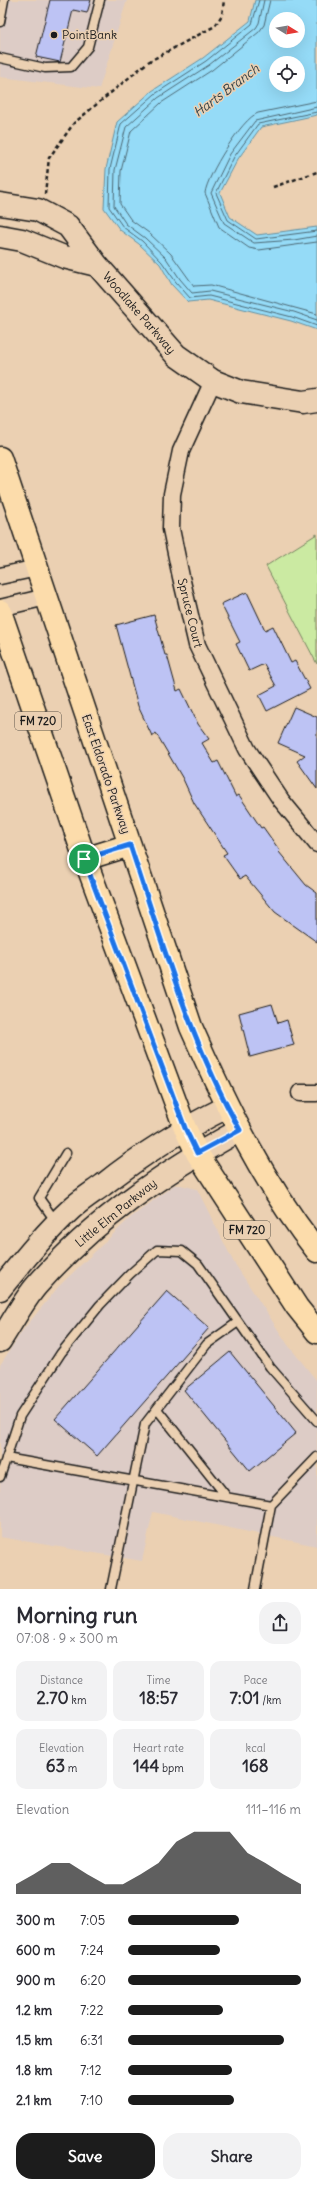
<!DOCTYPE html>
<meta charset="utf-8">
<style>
:root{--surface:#fff;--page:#f2f2f3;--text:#2b2b33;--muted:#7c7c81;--accent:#1c1c1c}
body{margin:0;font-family:Delius,sans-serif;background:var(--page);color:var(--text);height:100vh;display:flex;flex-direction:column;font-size:15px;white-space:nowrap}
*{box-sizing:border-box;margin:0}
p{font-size:13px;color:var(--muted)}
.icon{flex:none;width:22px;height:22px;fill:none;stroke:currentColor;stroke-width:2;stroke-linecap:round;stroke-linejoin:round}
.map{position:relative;height:1589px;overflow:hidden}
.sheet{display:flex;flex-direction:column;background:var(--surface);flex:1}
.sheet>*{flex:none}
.needle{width:26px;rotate:101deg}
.buttons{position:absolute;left:269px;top:12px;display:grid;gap:8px}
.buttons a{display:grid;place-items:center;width:36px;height:36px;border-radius:50%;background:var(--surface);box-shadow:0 4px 16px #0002;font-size:20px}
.pin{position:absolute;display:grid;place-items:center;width:34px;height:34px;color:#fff;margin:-17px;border:2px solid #fff;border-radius:50%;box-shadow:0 1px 4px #0007}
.round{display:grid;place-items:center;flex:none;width:42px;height:42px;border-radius:16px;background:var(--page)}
.overview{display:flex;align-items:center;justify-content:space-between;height:68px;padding:0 16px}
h1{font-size:22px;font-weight:700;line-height:30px}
.stats{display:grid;grid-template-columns:repeat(3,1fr);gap:6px;height:68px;padding:4px 16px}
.stats div{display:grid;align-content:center;border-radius:10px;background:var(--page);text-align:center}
.stats b{font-size:17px;font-weight:700}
.stats small{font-size:11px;font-weight:400}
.stats p{font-size:11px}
.chart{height:112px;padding:8px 16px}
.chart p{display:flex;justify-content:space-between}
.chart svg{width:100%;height:72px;margin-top:4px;fill:var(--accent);opacity:.7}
.cta{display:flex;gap:8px;margin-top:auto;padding:8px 16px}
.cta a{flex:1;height:46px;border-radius:16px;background:var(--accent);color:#fff;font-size:16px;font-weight:700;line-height:46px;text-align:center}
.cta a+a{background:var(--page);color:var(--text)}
ul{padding:0 16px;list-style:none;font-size:13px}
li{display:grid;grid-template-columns:64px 48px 1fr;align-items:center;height:30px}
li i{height:10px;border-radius:5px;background:var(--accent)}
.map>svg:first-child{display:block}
.built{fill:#ddccc6}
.green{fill:#cbeaa2;stroke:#74835f}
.water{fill:#95dbf7;stroke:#658f9f;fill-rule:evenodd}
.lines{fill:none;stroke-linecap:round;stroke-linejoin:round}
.shore{stroke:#4c6874;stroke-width:1}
.building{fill:#bdc3f4;stroke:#1c1c1c}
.lane-casing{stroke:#1c1c1c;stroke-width:11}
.street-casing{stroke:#1c1c1c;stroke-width:19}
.secondary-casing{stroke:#1c1c1c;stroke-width:25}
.primary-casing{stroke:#1c1c1c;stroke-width:25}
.path{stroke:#1c1c1c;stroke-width:2.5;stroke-dasharray:4 3;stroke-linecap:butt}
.lane{stroke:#ebd0b2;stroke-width:8}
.street{stroke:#ebd0b2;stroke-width:16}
.secondary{stroke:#ebd0b2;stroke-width:22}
.primary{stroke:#fcdcab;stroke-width:22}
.route-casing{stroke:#fff;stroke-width:8}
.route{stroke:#1a73e8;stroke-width:5}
.poi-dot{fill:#1c1c1c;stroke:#ebd0b2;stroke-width:1.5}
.labels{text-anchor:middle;stroke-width:3;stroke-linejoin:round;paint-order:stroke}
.shield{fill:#ebd0b2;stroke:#5a5249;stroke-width:1}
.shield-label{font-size:11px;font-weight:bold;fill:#1c1c1c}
.poi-label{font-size:12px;fill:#1c1c1c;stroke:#ebd0b2;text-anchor:start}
.street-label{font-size:12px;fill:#1c1c1c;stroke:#ebd0b2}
.water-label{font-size:13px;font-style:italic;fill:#344248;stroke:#ebd0b2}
</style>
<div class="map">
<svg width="317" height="1589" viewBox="0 0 317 1589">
<rect width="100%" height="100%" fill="#ebd0b2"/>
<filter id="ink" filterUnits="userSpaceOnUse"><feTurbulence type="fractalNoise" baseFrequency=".025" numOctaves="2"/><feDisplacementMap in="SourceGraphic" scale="8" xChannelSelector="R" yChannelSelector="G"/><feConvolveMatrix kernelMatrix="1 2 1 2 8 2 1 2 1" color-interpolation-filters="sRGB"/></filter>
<g filter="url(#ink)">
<!-- built -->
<path class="built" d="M0 0H127L99 89 0 77Z
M174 1185H181L197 1189 233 1261 288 1345 317 1381V1546L153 1512 142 1561 0 1537V1365L23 1330 59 1286 130 1218Z"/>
<!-- green -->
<path class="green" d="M317 534V664L266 566Z"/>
<!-- water -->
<path class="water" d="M255 0H317V115L261 127 238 159 220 193 230 217 257 235 317 227V330L291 321 208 300 188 302 172 285 160 264 139 244 120 230 104 208 106 169 117 122 152 91 203 58 250 21ZM276 19H298V41H276ZM276 63H298V85H276Z"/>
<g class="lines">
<!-- shore -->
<path class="shore" d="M259 0 252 24 206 61 155 94 121 124 110 169 109 207 123 227 142 241 162 262 176 282 190 298 209 296 292 317 317 326
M264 0 259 23 256 28 209 65 158 98 126 127 115 170 114 206 126 224 145 238 166 258 180 279 192 293 210 291 294 312 317 320
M270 0 264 25 259 32 212 70 161 103 131 131 121 171 120 204 131 220 149 233 171 254 194 286 211 285 317 314
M317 101 258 113C242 118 207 176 205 193L219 227 249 248 259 250 317 242
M317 107 255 121 230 154 211 193 224 223 254 243 294 240 317 236
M317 112 258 124 234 157 216 193 228 220 256 239 317 231"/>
</g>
<!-- building -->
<path class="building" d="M50 0H91L87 13 73 10 60 62 36 57Z
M247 592 265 630 273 626 291 663 295 661 310 689 267 711 259 695 276 686 264 664 249 671 236 644 240 642 221 604Z
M154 615 165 655H167L177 691 181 689 198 724 209 739 202 743 214 763 218 761 236 797 239 795 261 828 263 827 280 851 279 852 306 885 317 893V942L275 912 245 876 240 879 223 855 227 853 194 803 183 779 156 733 152 736 138 706 116 625Z
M294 707 317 717V789L297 761 305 755 278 743Z
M272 1004 278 1023 287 1020 294 1045 250 1057 239 1013Z
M167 1291 209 1328 97 1456 55 1419Z
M230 1352 296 1433 250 1471 184 1390Z"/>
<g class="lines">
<defs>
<path id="lane" d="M0 22 4 0
M0 58 45 68 71 67 88 47 100 0
M56 1222 39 1198 66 1153
M157 1409 227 1497
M6 1458 271 1505 317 1457
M0 1477 20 1416 61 1353 100 1305 130 1274 157 1250 182 1251 198 1264 270 1367 317 1421
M111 1589 145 1424 207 1344 238 1322
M255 1589 271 1505"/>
<path id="street" d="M213 381 181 451 172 494 171 529 181 577 197 645 247 749 281 800 317 844
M0 576 37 568
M0 608 46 597
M300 1093H317"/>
<path id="secondary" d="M0 204 38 210 68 226 97 265 176 355 213 381 241 392 303 402 317 400
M0 236 22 240 64 257 97 265
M0 1289C22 1262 45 1233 71 1209 81 1200 92 1193 103 1185 142 1154 182 1129 227 1107
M0 1341C12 1323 23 1301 37 1285 95 1219 164 1172 240 1130"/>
<path id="primary" d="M0 458 191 1027C226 1106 264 1184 317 1251
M0 611 85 859 185 1128 197 1153 297 1307 317 1332
M85 859 130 845"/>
</defs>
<!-- lane casing -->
<use href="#lane" class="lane-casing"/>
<!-- street casing -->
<use href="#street" class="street-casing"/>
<!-- secondary casing -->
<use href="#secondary" class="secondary-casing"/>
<!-- primary casing -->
<use href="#primary" class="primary-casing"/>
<!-- path -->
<path class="path" d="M273 187 317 172
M45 194 49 158 74 123 148 62 215 26 222 15 224 0"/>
<!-- lane -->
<use href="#lane" class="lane"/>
<!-- street -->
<use href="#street" class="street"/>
<!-- secondary -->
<use href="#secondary" class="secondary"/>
<!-- primary -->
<use href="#primary" class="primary"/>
</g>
</g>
<g class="lines" filter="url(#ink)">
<defs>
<path id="route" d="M130 845C162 941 190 1041 240 1130L197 1153 185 1128 84 859Z"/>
</defs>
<!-- route casing -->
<use href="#route" class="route-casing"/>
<!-- route -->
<use href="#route" class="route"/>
</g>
<!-- markers -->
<circle class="poi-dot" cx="54" cy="35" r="4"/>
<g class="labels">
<!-- shield labels -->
<g class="shield">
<rect x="15" y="712" width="46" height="18" rx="3"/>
<rect x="224" y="1221" width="46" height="18" rx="3"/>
</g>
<g class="shield-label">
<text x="38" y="725">FM 720</text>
<text x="247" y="1234">FM 720</text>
</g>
<!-- poi labels -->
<g class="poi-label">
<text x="62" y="39">PointBank</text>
</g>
<!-- street labels -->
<g class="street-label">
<text transform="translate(139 313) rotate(49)" y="4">Woodlake Parkway</text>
<text transform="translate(190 613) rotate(76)" y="4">Spruce Court</text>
<text transform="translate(106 774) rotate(71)" y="4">East Eldorado Parkway</text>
<text transform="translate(116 1213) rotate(-39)" y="4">Little Elm Parkway</text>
</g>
<!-- water labels -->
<g class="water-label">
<text transform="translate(226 90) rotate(-37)" y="5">Harts Branch</text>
</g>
</g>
</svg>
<div class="buttons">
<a><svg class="needle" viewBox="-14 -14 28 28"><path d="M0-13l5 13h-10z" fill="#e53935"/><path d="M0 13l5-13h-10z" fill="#7c7c81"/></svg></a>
<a><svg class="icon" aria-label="locate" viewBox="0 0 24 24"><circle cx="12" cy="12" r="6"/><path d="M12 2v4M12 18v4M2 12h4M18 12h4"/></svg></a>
</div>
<div class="pin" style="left:84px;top:859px;background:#1e9e55"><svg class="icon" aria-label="arrive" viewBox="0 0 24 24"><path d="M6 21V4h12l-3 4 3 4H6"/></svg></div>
</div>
<section class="sheet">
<div class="overview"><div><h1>Morning run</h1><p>07:08 · 9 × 300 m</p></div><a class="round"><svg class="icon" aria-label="share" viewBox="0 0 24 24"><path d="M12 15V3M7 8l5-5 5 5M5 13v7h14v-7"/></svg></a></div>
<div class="stats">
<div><p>Distance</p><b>2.70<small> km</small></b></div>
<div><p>Time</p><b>18:57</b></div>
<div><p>Pace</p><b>7:01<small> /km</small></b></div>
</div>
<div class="stats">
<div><p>Elevation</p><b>63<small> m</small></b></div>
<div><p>Heart rate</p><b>144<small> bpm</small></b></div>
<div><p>kcal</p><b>168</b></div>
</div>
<div class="chart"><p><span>Elevation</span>111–116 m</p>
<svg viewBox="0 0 160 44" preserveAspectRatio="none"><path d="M0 44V38L10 32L20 25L30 25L40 32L50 38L60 38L70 32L80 25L90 12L100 6L110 6L120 6L130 19L140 25L150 32L160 38V44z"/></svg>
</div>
<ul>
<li><b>300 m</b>7:05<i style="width:64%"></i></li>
<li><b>600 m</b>7:24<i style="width:53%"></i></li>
<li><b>900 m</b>6:20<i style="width:100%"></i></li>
<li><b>1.2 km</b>7:22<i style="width:55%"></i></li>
<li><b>1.5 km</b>6:31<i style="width:90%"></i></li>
<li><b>1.8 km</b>7:12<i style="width:60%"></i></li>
<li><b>2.1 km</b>7:10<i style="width:61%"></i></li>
</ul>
<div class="cta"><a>Save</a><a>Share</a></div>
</section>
